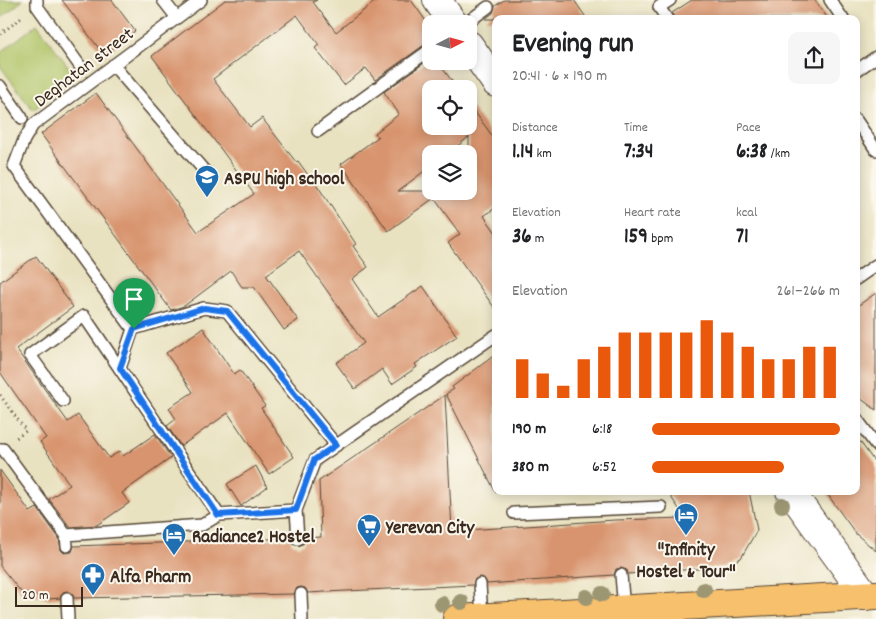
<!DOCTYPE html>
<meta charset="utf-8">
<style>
:root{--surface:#fff;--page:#f6f6f6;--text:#202124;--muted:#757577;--accent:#ea580c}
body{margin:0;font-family:Dekko,sans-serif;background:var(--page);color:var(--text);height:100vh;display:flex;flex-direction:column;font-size:19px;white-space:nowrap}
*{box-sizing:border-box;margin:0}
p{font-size:16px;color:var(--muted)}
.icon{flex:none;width:28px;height:28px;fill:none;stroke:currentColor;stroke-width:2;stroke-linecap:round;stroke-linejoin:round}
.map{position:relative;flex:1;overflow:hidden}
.side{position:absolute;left:492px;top:15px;width:368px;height:480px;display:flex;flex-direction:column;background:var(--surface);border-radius:10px;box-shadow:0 2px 12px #0003}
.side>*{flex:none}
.needle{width:32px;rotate:84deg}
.fabs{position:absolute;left:422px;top:15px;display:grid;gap:10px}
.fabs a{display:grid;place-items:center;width:55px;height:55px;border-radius:10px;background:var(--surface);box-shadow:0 2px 12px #0003;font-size:25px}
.scale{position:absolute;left:15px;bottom:12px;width:68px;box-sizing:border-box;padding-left:5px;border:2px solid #3b2a1e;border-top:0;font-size:14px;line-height:18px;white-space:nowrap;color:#3b2a1e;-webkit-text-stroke:4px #fbf7ec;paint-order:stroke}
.pin{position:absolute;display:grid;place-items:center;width:42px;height:42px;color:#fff;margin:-51px -21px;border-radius:50% 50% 50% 0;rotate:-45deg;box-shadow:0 0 5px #0007}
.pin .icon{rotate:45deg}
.round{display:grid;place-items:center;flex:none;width:52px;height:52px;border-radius:10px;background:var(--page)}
.head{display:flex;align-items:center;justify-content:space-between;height:85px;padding:0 20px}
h1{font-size:28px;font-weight:700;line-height:38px}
.stats{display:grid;grid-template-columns:repeat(3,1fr);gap:8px;height:85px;padding:5px 20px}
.stats div{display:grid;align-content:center}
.stats b{font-size:21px;font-weight:700}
.stats small{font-size:14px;font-weight:400}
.stats p{font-size:14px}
.chart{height:140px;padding:10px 20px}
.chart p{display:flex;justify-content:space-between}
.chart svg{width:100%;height:90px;margin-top:5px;stroke:var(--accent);stroke-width:6}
ul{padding:0 20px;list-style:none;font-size:16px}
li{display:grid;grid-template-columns:80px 60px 1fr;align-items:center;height:38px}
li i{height:12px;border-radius:6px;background:var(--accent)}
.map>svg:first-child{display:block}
.green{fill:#b0c468;stroke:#767743}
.building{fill:#d8946e;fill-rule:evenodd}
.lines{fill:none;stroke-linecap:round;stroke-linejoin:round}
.service-casing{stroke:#554636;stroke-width:14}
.tertiary-casing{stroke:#554636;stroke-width:30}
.primary-casing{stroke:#554636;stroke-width:30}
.path{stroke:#554636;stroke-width:3;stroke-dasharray:1 4;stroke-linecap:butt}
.service{stroke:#fff;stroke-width:11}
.tertiary{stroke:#fff;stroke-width:28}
.primary{stroke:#f7c06c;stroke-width:28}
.tree{fill:#9d9673}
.route-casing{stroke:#fff;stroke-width:10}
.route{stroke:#1a73e8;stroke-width:6}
.labels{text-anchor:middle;stroke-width:4;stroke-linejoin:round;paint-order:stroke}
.street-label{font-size:19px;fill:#3b2a1e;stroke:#fbf7ec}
.poi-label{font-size:19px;font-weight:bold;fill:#3b2a1e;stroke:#fbf7ec;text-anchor:start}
</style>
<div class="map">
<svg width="876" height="619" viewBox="0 0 876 619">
<rect width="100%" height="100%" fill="#fbf7ec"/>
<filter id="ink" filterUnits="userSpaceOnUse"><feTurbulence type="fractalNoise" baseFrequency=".02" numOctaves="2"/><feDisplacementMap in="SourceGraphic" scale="10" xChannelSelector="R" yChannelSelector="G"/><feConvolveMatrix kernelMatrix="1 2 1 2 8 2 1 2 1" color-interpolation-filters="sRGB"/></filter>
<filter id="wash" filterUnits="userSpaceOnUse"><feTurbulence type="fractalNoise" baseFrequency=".0096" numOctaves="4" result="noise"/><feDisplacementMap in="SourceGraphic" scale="20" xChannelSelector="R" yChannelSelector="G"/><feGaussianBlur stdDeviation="1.12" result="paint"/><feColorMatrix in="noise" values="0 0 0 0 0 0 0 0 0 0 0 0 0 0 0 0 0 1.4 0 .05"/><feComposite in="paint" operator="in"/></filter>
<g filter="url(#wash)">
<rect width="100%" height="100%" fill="#e9e2c1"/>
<!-- green -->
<path class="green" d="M0 0H23L0 19Z
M37 24 76 77 33 110 0 66V53Z"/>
<g id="blocks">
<!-- building -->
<path class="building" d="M62 0H112L135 31 104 55Z
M225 0H317L313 2 336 32 377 0H411L431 28V42L427 43 375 80 366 68 344 85 315 48 319 45 297 15 213 79 250 127 262 118 296 162 298 161 314 183 315 182 356 244 353 246 368 267 352 279 378 317 423 286 457 336 415 364 417 367 392 384 382 369 355 389 336 363 364 343 299 251 266 275 298 320 284 330 254 287H242L231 271 184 306 171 310 41 134 96 93 198 232 254 194 152 56Z
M504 0H574L587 19H485L493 13 495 6Z
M692 0H815L828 19H674L672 13Z
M431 58V61H437L458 89H431V126H469V104L496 141V207L484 216 496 233V310L448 243 460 234 434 198 388 231 341 164 378 137 375 133 399 114 384 92ZM469 137V191H398L431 166V154H447Z
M36 256 73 307 16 349 68 422 78 415 109 458 120 451 123 456 155 434 171 458 122 493 129 503 97 525 70 527 49 499 70 485 40 442 46 438 0 372V282Z
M876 293V410L856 395V307Z
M203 328 234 374 240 370 265 406 261 408 294 457 269 474 228 413 181 446 167 426 176 419 169 408 193 392 166 353Z
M496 354V493L446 394 454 389 452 387Z
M445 395 452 531 615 520 685 518 667 491H749L757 530 741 558 724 567 628 574 627 570 621 568 616 569 614 575 487 584 484 578 479 577 474 580 473 585 325 592 308 593 305 588 301 587 297 588 294 594 74 598 73 594 67 591 63 592 60 598 48 599 21 592 0 566V470L30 512 37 508 59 538 61 550 64 553 72 552 74 546 269 539H290L292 544 299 546 304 543 305 538 321 537 319 481Z
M856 436 876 464V551L856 534 825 491H856Z
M256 466 267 487 241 506 227 484Z"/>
</g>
</g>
<g filter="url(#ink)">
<use href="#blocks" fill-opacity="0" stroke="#554636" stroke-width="1"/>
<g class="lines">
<defs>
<path id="service" d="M37 0V6L80 66
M163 0 177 18
M830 0 843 19
M667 19 659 7 670 0
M465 24 488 7
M113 65 208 175
M856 71 876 57
M0 86 22 118
M856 120 876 150
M318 131 431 49
M856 279 876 265
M133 329 204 308 227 311 336 445
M120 368 133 329 14 166 24 140 33 125 201 0
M63 401 30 355 84 316 219 515
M856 418 876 445
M3 449 66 535
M514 513 661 507
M298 539 296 510 315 460 496 335
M67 546 66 535 202 525 219 515 296 510
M621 575 624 609
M480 584 482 617
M301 594 302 619
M67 598 68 619"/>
<path id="tertiary" d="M437 0 454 24
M469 45 496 83
M790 491 866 596"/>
<path id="primary" d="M457 619 876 595"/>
</defs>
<!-- service casing -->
<use href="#service" class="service-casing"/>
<!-- tertiary casing -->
<use href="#tertiary" class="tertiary-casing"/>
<!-- primary casing -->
<use href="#primary" class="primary-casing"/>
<!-- path -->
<path class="path" d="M0 34 24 16
M469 174 476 169
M0 395 26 431 16 438"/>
<!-- service -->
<use href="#service" class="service"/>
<!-- tertiary -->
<use href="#tertiary" class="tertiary"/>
<!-- primary -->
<use href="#primary" class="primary"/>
</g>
<!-- trees -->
<g class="tree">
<circle cx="782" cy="505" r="8"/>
<circle cx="704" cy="590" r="8"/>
<circle cx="602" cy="594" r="8"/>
<circle cx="586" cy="597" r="8"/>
<circle cx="461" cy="602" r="8"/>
<circle cx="442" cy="604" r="8"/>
</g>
</g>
<g class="lines" filter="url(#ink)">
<defs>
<path id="route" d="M204 308 227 311 336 445 314 460 296 510 218 515 120 368 134 329Z"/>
</defs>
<!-- route casing -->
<use href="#route" class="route-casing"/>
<!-- route -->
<use href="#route" class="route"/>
</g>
<!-- icons -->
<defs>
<symbol id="school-pin" viewBox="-11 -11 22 30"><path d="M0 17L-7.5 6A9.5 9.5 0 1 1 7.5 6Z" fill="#1f6fb2" stroke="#fbf7ec"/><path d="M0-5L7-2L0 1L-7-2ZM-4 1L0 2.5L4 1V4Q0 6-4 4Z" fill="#fff"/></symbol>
<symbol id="hotel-pin" viewBox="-11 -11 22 30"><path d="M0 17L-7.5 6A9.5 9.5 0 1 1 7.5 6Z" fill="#1f6fb2" stroke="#fbf7ec"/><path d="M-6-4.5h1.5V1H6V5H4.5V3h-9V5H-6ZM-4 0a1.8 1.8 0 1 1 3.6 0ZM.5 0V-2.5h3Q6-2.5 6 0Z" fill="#fff"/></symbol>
<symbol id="supermarket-pin" viewBox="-11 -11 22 30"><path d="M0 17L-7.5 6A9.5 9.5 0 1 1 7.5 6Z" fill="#1f6fb2" stroke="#fbf7ec"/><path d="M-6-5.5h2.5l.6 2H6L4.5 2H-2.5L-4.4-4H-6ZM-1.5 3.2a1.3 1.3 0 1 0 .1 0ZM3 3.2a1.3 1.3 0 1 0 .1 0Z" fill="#fff"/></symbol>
<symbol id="pharmacy-pin" viewBox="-11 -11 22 30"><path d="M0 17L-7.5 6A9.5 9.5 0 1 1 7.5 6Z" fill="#1f6fb2" stroke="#fbf7ec"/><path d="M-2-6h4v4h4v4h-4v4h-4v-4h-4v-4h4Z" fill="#fff"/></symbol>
</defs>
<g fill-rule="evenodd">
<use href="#school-pin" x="193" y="163" width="28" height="38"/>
<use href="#hotel-pin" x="672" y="501" width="28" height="38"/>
<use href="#supermarket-pin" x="355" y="512" width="28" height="38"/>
<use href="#hotel-pin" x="160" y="521" width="28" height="38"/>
<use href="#pharmacy-pin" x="79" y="561" width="28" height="38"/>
</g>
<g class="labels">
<!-- street labels -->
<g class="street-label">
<text transform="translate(83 66) rotate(-37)" y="7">Deghatan street</text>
</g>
<!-- poi labels -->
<g class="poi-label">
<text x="224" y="184">ASPU high school</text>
<text x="386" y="533">Yerevan City</text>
<text x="192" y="542">Radiance2 Hostel</text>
<text x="686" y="555" text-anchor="middle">"Infinity<tspan x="686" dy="22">Hostel &amp; Tour"</tspan></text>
<text x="110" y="582">Alfa Pharm</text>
</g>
</g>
</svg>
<div class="fabs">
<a><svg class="needle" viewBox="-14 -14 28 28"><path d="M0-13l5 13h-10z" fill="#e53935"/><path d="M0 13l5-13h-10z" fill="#757577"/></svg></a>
<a><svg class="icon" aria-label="locate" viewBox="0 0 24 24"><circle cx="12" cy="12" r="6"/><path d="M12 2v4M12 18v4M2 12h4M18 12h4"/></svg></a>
<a><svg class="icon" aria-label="layers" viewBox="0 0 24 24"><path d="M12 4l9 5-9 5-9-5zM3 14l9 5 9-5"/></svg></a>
</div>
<div class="scale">20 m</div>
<div class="pin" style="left:134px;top:329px;background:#1e9e55"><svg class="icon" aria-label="arrive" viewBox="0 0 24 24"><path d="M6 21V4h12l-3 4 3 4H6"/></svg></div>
<section class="side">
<div class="head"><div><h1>Evening run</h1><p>20:41 · 6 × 190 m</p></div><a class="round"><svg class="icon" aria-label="share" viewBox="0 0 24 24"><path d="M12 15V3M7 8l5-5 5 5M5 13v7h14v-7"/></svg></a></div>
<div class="stats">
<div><p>Distance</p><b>1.14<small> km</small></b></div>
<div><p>Time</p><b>7:34</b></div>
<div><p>Pace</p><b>6:38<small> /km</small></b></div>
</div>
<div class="stats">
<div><p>Elevation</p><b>36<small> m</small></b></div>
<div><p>Heart rate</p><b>159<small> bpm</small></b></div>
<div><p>kcal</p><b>71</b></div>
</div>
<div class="chart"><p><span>Elevation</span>261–266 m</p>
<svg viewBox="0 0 160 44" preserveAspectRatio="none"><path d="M5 44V25M15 44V32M25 44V38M35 44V25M45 44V19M55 44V12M65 44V12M75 44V12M85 44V12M95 44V6M105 44V12M115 44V19M125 44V25M135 44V25M145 44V19M155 44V19"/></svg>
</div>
<ul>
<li><b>190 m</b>6:18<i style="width:100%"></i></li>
<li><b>380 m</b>6:52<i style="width:70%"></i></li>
</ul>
</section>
</div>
